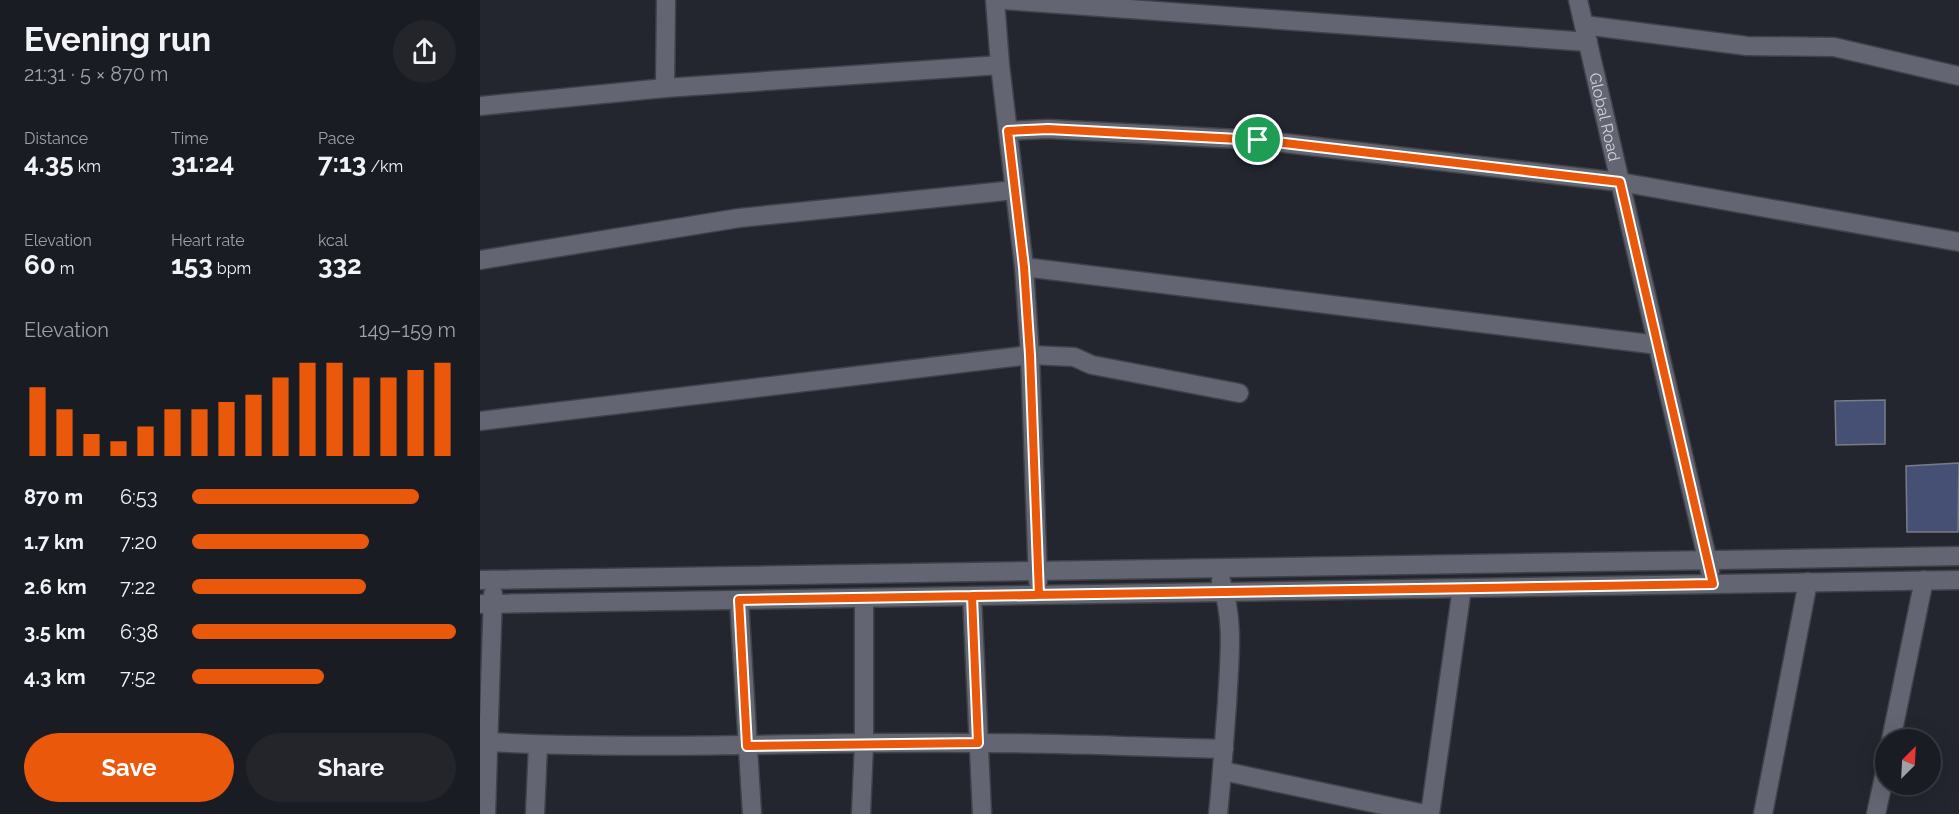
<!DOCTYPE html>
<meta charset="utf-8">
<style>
:root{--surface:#1a1c23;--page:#23252b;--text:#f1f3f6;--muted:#9fa1a6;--line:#383a41;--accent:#ea580c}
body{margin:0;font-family:Raleway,sans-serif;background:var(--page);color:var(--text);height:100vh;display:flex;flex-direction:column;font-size:22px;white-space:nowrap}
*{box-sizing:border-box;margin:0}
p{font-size:20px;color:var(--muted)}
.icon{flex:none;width:33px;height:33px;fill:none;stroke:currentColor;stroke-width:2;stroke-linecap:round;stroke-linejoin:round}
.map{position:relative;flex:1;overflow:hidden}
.panel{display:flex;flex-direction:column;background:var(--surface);width:480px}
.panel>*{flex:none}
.needle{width:39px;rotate:24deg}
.tools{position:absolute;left:1395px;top:729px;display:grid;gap:12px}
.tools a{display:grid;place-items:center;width:66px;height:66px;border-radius:50%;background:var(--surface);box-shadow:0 6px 24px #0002,0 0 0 2px var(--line);font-size:30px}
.pin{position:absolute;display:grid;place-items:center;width:51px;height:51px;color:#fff;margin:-26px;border:3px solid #fff;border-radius:50%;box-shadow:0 2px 6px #0007}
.round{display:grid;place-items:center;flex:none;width:63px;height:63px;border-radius:32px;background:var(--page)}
.overview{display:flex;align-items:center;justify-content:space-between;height:102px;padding:0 24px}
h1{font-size:33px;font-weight:700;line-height:45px}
.stats{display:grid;grid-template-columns:repeat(3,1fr);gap:9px;height:102px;padding:6px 24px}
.stats div{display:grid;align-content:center}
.stats b{font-size:26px;font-weight:700}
.stats small{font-size:16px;font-weight:400}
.stats p{font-size:16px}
.chart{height:168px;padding:12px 24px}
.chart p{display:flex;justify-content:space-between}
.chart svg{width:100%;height:108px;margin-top:6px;stroke:var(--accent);stroke-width:6}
.primary-button{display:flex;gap:12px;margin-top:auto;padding:12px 24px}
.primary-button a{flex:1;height:69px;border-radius:36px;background:var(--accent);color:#fff;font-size:24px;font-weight:700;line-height:69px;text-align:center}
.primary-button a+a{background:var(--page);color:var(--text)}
ul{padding:0 24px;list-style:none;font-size:20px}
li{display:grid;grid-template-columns:96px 72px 1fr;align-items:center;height:45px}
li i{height:15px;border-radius:8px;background:var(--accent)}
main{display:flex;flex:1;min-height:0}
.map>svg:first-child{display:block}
.building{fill:#465074;stroke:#787c88;stroke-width:1.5}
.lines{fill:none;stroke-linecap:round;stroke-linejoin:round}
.minor-casing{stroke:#3f4249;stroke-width:21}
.minor{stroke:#636672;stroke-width:18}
.route-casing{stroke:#fff;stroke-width:12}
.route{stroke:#ea580c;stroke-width:8}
.labels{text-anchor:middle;stroke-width:4.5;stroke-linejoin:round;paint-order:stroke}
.street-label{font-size:16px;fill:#d0d2d9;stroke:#0e0f13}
</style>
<main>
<section class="panel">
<div class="overview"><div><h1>Evening run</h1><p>21:31 · 5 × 870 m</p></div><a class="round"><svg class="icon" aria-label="share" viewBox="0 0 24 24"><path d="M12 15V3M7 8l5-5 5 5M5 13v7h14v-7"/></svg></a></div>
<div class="stats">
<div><p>Distance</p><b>4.35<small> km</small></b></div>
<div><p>Time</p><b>31:24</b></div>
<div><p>Pace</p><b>7:13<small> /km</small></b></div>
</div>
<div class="stats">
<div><p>Elevation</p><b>60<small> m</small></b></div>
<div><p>Heart rate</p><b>153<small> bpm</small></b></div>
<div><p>kcal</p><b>332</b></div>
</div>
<div class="chart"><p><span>Elevation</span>149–159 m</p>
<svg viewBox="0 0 160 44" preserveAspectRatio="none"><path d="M5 44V16M15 44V25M25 44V35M35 44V38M45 44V32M55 44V25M65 44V25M75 44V22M85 44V19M95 44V12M105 44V6M115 44V6M125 44V12M135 44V12M145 44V9M155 44V6"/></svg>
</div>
<ul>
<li><b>870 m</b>6:53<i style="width:86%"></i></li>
<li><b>1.7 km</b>7:20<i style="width:67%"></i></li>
<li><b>2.6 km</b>7:22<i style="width:66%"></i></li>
<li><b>3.5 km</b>6:38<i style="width:100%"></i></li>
<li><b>4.3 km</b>7:52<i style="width:50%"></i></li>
</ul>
<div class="primary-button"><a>Save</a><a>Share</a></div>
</section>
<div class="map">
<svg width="1479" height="814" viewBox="0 0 1479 814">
<rect width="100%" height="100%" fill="#23262f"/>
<!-- building -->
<path class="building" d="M1405 400V444L1356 445 1355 401Z
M1479 463 1478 532H1427L1426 466Z"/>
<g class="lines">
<defs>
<g id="minor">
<path d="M515 0 520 65 544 267 550 355 558 581"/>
<path d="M524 0 1108 42"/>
<path id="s1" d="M1098 0 1230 571"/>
<path d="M1104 25 1267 46 1354 47 1479 76"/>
<path d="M185 88 186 0"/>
<path d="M0 106 185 88 520 65"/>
<path d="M528 131 568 129 778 140 1140 182 1479 242"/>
<path d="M0 260 259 218 535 190"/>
<path d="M544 267 1178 345"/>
<path d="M0 421 550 355 594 357 612 365 628 368 759 393"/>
<path d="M0 580 1479 556"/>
<path d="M492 596 502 814"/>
<path d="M259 600 272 814"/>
<path d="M0 604 1479 580"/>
<path d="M1411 740 1444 580"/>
<path d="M8 742C171 751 335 741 498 743 580 743 662 747 744 749"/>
<path d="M743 771 945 814"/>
<path d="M6 814 13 594"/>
<path d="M55 814 58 745"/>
<path d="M381 814 384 744V598"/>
<path d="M738 814C742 777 744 741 747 704 749 661 755 622 741 581"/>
<path d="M950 814 982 588"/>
<path d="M1283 814 1328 582"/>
<path d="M1396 814 1406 768"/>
</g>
</defs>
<!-- minor casing -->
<use href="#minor" class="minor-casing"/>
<!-- minor -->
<use href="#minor" class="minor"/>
</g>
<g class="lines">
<defs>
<path id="route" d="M778 140 568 129 528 131 544 267 550 355 559 595 259 600 267 746 498 743 492 596C739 593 986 588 1233 584L1140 182 778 140"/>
</defs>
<!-- route casing -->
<use href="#route" class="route-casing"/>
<!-- route -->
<use href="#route" class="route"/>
</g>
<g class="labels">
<!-- street labels -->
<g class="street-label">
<text dy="6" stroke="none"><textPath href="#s1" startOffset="120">Global Road</textPath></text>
</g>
</g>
</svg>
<div class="tools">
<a><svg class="needle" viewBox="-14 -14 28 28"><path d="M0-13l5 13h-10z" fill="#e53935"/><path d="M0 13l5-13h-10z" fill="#9fa1a6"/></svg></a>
</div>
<div class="pin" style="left:778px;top:140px;background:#1e9e55"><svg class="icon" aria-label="arrive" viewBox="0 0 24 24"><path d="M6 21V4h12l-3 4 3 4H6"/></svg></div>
</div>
</main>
